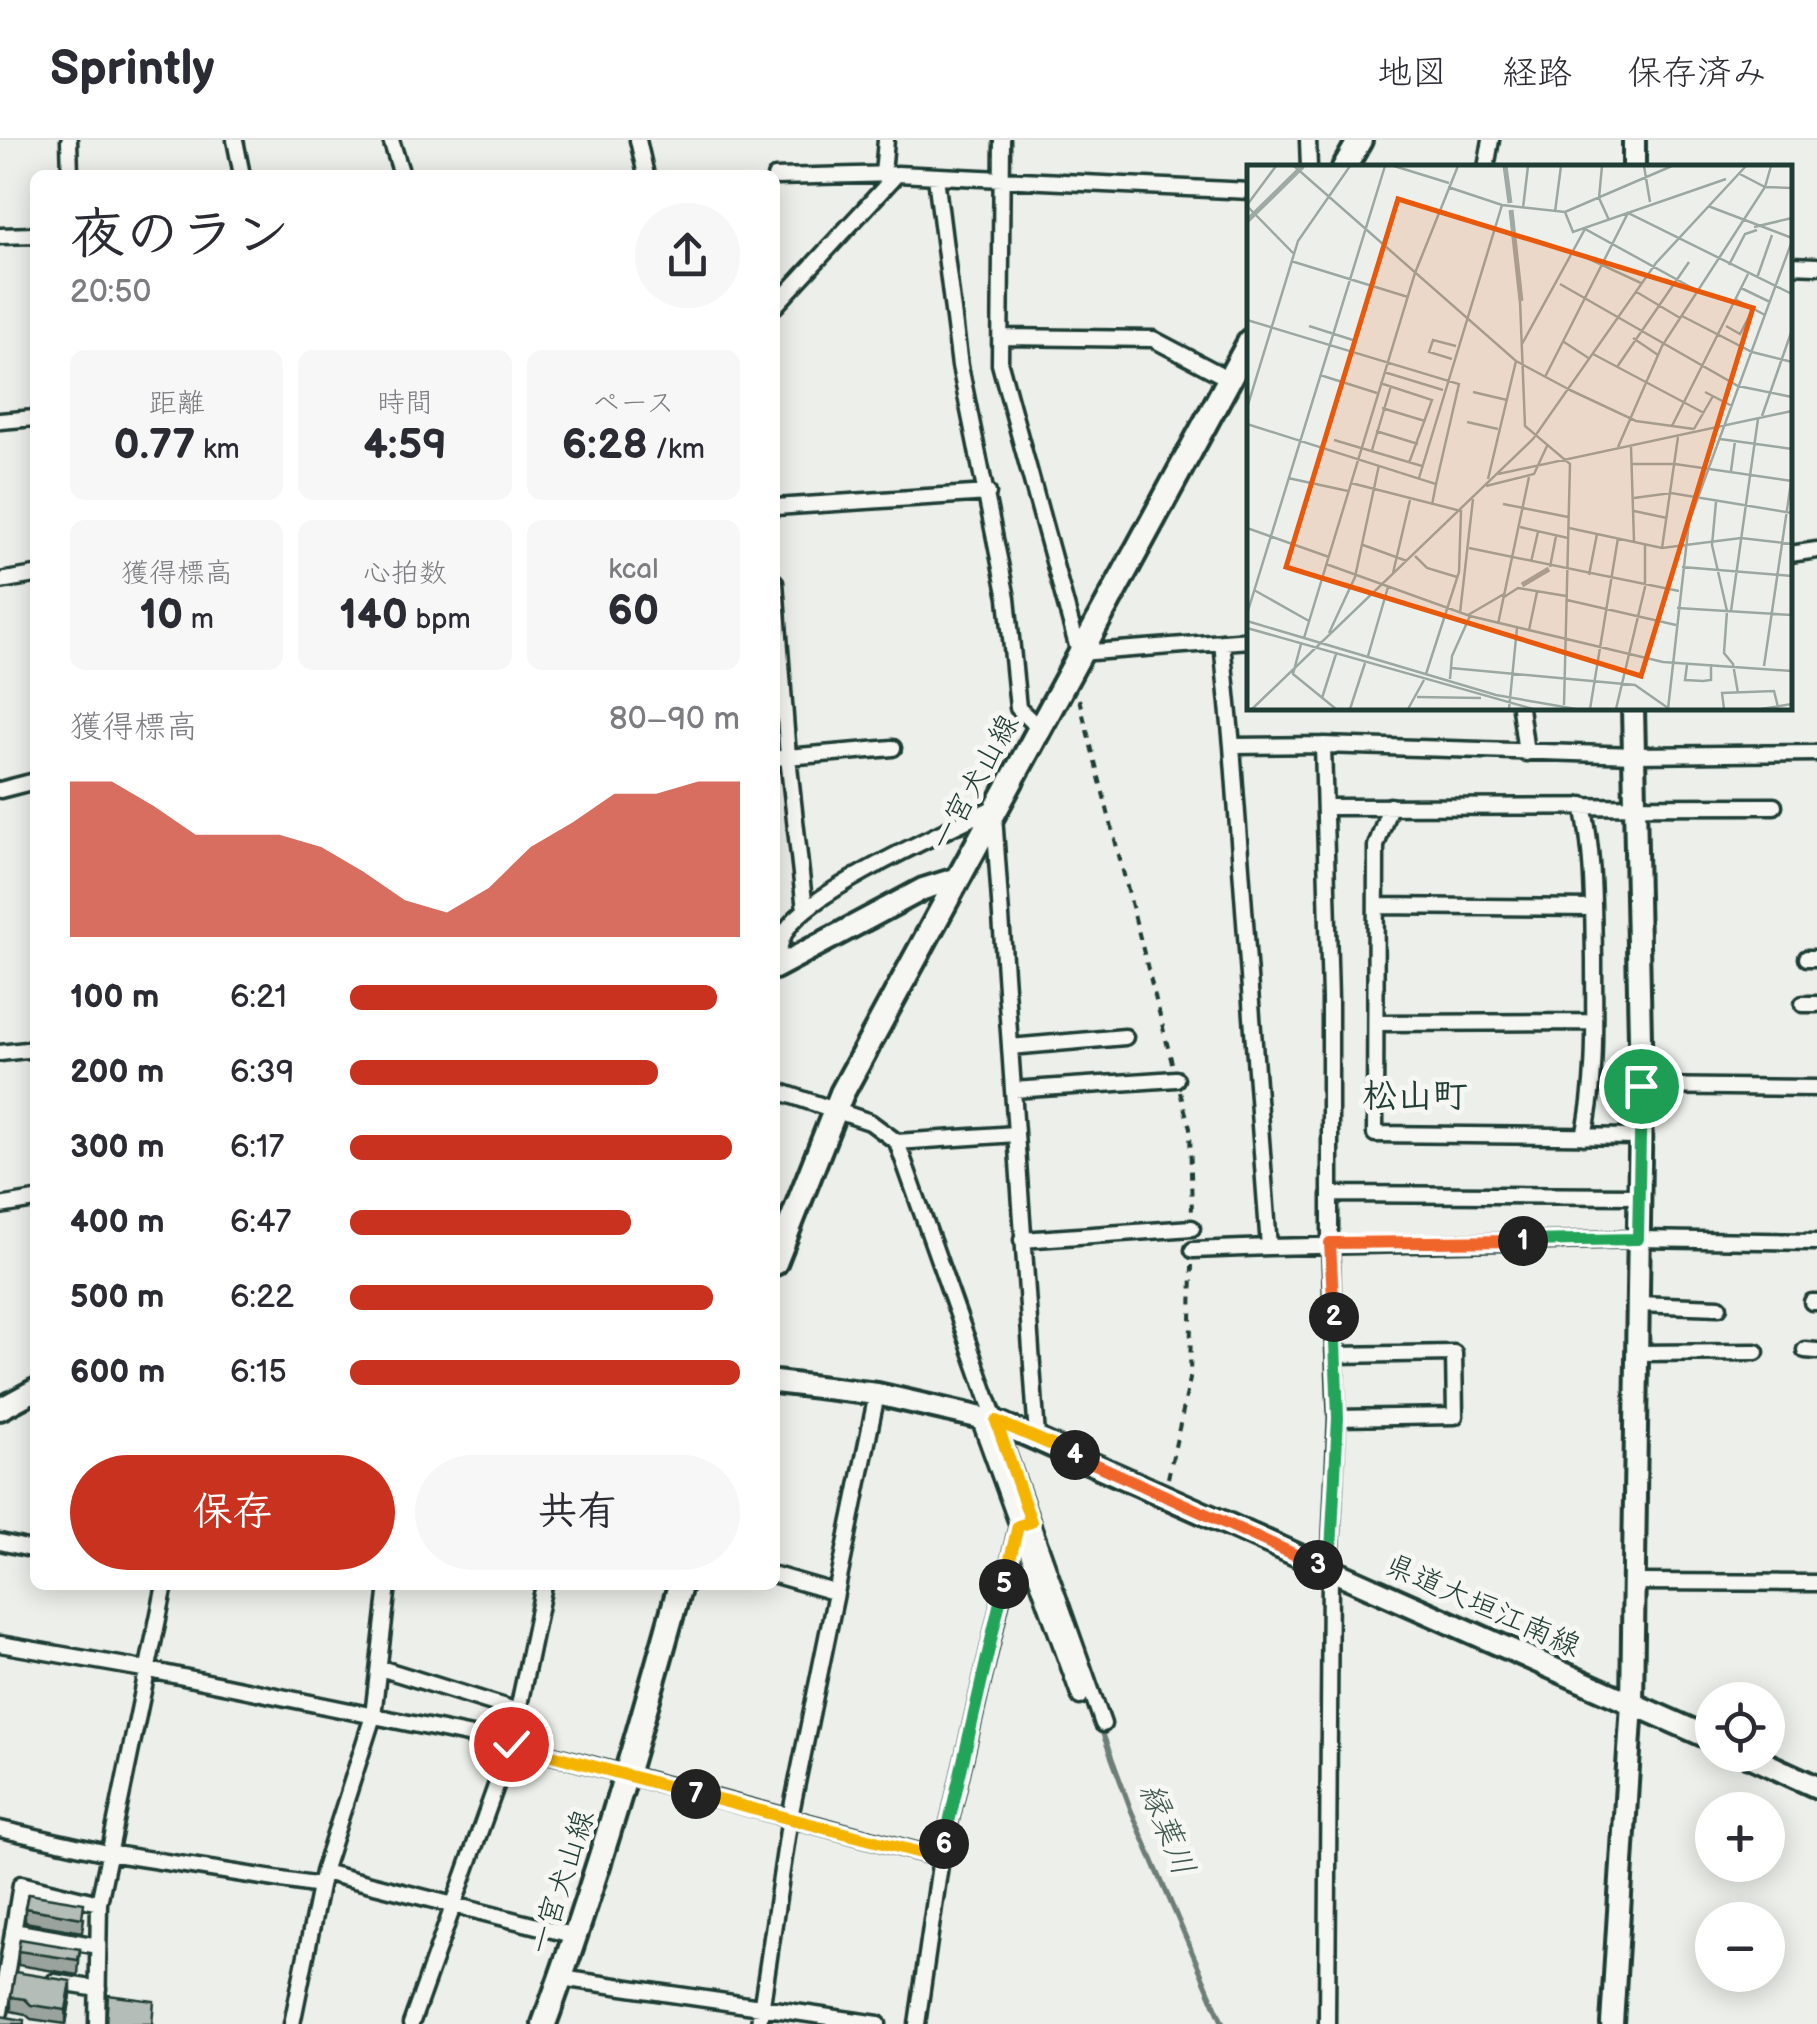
<!DOCTYPE html>
<html lang="ja">
<meta charset="utf-8">
<style>
:root{--surface:#fff;--page:#f7f7f7;--text:#2b2b33;--muted:#7c7c81;--line:#e1e1e2;--accent:#c8321e}
body{margin:0;font-family:"Balsamiq Sans","Klee One",sans-serif;background:var(--page);color:var(--text);height:100vh;display:flex;flex-direction:column;font-size:38px;white-space:nowrap}
*{box-sizing:border-box;margin:0}
p{font-size:32px;color:var(--muted)}
.icon{flex:none;width:55px;height:55px;fill:none;stroke:currentColor;stroke-width:2;stroke-linecap:round;stroke-linejoin:round}
.map{position:relative;flex:1;overflow:hidden}
.drawer{position:absolute;left:30px;top:30px;width:750px;height:1420px;display:flex;flex-direction:column;background:var(--surface);border-radius:15px;box-shadow:0 5px 25px #0003}
.drawer>*{flex:none}
.tools{position:absolute;left:1695px;top:1542px;display:grid;gap:20px}
.tools a{display:grid;place-items:center;width:90px;height:90px;border-radius:50%;background:var(--surface);box-shadow:0 5px 25px #0003;font-size:50px}
.pin{position:absolute;display:grid;place-items:center;width:85px;height:85px;color:#fff;margin:-42px;border:5px solid #fff;border-radius:50%;box-shadow:0 2px 10px #0007}
.km{position:absolute;width:50px;height:50px;margin:-25px;border-radius:50%;background:#222;color:#fff;font-size:28px;line-height:50px;text-align:center}
.round{display:grid;place-items:center;flex:none;width:105px;height:105px;border-radius:52px;background:var(--page)}
.overview{display:flex;align-items:center;justify-content:space-between;height:170px;padding:0 40px}
h1{font-size:55px;font-weight:700;line-height:75px}
.stats{display:grid;grid-template-columns:repeat(3,1fr);gap:15px;height:170px;padding:10px 40px}
.stats div{display:grid;align-content:center;border-radius:15px;background:var(--page);text-align:center}
.stats b{font-size:42px;font-weight:700}
.stats small{font-size:28px;font-weight:400}
.stats p{font-size:28px}
.chart{height:280px;padding:20px 40px}
.chart p{display:flex;justify-content:space-between}
.chart svg{width:100%;height:180px;margin-top:10px;fill:var(--accent);opacity:.7}
.action{display:flex;gap:20px;margin-top:auto;padding:20px 40px}
.action a{flex:1;height:115px;border-radius:60px;background:var(--accent);color:#fff;font-size:40px;font-weight:700;line-height:115px;text-align:center}
.action a+a{background:var(--page);color:var(--text)}
ul{padding:0 40px;list-style:none;font-size:32px}
li{display:grid;grid-template-columns:160px 120px 1fr;align-items:center;height:75px}
li i{height:25px;border-radius:12px;background:var(--accent)}
header{display:flex;align-items:center;gap:60px;box-sizing:border-box;height:140px;padding:0 50px;background:var(--surface);border-bottom:2px solid var(--line)}
header strong{font-size:48px}
nav{display:flex;gap:55px;margin-inline-start:auto;font-size:35px}
.map>svg:first-child{display:block}
.lines{fill:none;stroke-linecap:round;stroke-linejoin:round}
.stream{stroke:#6c7e77;stroke-width:5}
.street-casing{stroke:#1f3d34;stroke-width:21}
.secondary-casing{stroke:#1f3d34;stroke-width:28}
.primary-casing{stroke:#1f3d34;stroke-width:30}
.path{stroke:#1f3d34;stroke-width:4;stroke-dasharray:8 8;stroke-linecap:butt}
.street{stroke:#f6f6f2;stroke-width:14}
.secondary{stroke:#f6f6f2;stroke-width:20}
.primary{stroke:#f6f6f2;stroke-width:22}
.wall{fill:#9ba39e;stroke:#1f3d34;stroke-width:2.5}
.shaded-wall{fill:#7e8481;stroke:#1f3d34;stroke-width:2.5}
.building{fill:#b4bdb8;stroke:#1f3d34;stroke-width:2.5}
.split-1-casing{stroke:#fff;stroke-width:20}
.split-2-casing{stroke:#fff;stroke-width:20}
.split-3-casing{stroke:#fff;stroke-width:20}
.split-4-casing{stroke:#fff;stroke-width:20}
.split-5-casing{stroke:#fff;stroke-width:20}
.split-6-casing{stroke:#fff;stroke-width:20}
.split-7-casing{stroke:#fff;stroke-width:20}
.split-8-casing{stroke:#fff;stroke-width:20}
.split-1{stroke:#22a559;stroke-width:12}
.split-2{stroke:#f0652b;stroke-width:12}
.split-3{stroke:#22a559;stroke-width:12}
.split-4{stroke:#f0652b;stroke-width:12}
.split-5{stroke:#f5b400;stroke-width:12}
.split-6{stroke:#22a559;stroke-width:12}
.split-7{stroke:#f5b400;stroke-width:12}
.split-8{stroke:#f5b400;stroke-width:12}
.labels{text-anchor:middle;stroke-width:10;stroke-linejoin:round;paint-order:stroke}
.street-label{font-size:30px;fill:#1f3d34;stroke:#f6f6f2}
.water-label{font-size:32px;font-style:italic;fill:#3f5850;stroke:#f6f6f2}
.quarter-label{font-size:35px;font-weight:bold;fill:#1f3d34;stroke:#f6f6f2}
.inset-river{fill:none;stroke:#9faaa4;stroke-width:5}
.inset-road{fill:none;stroke:#9ba8a1;stroke-width:2.5}
.view{fill:#e8590c;fill-opacity:0.15;stroke:#e8590c;stroke-width:5}
.inset-edge{fill:none;stroke:#1f3d34;stroke-width:5}
</style>
<header>
<strong>Sprintly</strong>
<nav><a>地図</a><a>経路</a><a>保存済み</a></nav>
</header>
<div class="map">
<svg width="1817" height="1884" viewBox="0 0 1817 1884">
<rect width="100%" height="100%" fill="#edefea"/>
<filter id="ink" filterUnits="userSpaceOnUse"><feTurbulence type="fractalNoise" baseFrequency=".01" numOctaves="2"/><feDisplacementMap in="SourceGraphic" scale="20" xChannelSelector="R" yChannelSelector="G"/><feConvolveMatrix kernelMatrix="1 2 1 2 8 2 1 2 1" color-interpolation-filters="sRGB"/></filter>
<g filter="url(#ink)">
<g class="lines">
<!-- stream -->
<path class="stream" d="M787 143 876 46
M967 1221 982 1265
M1100 1586 1131 1670 1223 1884"/>
<defs>
<path id="street" d="M69 0 70 35
M235 0 242 35
M391 0 402 35
M638 0 646 35
M1002 0 1000 224 1079 513 1250 500
M1308 0 1309 28
M1486 28 1491 0
M883 34 886 0
M775 37 897 34 1250 51
M936 37 960 226 1007 458 1018 568 1038 587
M0 96 35 95
M1790 125 1817 126
M775 166 897 34
M1001 197 1153 199 1229 239
M0 281 35 278
M775 367 988 353
M1790 414 1817 410
M0 441 35 435
M775 442 788 617 805 770
M1222 502 1232 606 1323 605 1635 615 1817 613
M1520 568 1526 613
M1323 605 1330 859V1103L1337 1278 1330 1430 1327 1884
M1232 606 1269 1107 1638 1099 1817 1102
M775 618 893 608
M0 650 35 641
M1583 665C1594 716 1593 767 1594 819 1594 879 1597 939 1584 997
M1390 666 1376 706 1375 994 1641 997
M1325 667 1774 666
M994 675 1037 1297
M1376 766 1593 768
M1807 818H1817
M775 826C778 815 780 799 787 789 813 749 948 690 995 667
M1803 864H1817
M1376 883 1594 882
M1010 907 1125 897
M0 913 35 909
M1641 946 1817 948
M775 950 870 982 897 1002 1103 1584
M1013 950 1176 939
M897 1002 1016 994
M1330 1054 1639 1056
M0 1066 35 1060
M1022 1100 1192 1088
M1193 1110 1269 1107
M1812 1162H1817
M1637 1164 1719 1167
M1805 1210 1817 1211
M1636 1213 1756 1212
M1336 1215 1454 1213 1455 1276 1337 1278
M978 1275 1080 1557
M0 1402 35 1410
M775 1435 834 1452
M1634 1442 1817 1443
M0 1504 149 1530 511 1604 941 1718
M380 1528 518 1571
M0 1689 108 1713 320 1746
M323 1732 576 1796
M13 1791 98 1806
M561 1838 878 1884
M54 1842 98 1849
M0 1872 21 1744 99 1763
M97 1884 99 1763 165 1445
M292 1884 323 1732 373 1576 388 1445
M411 1884 511 1604 544 1445
M759 1884 790 1677 877 1254
M917 1884 941 1718 1018 1386 1031 1381"/>
<path id="secondary" d="M1634 28V0
M775 828 923 749 955 739
M775 1242 877 1254 995 1281 1712 1599
M0 1269 35 1250
M1747 1615 1817 1647
M1612 1884 1632 1563 1641 946 1633 568"/>
<path id="primary" d="M1344 28 1360 0
M775 1123 842 953 1250 201
M544 1884C597 1740 639 1593 680 1445"/>
</defs>
<!-- street casing -->
<use href="#street" class="street-casing"/>
<!-- secondary casing -->
<use href="#secondary" class="secondary-casing"/>
<!-- primary casing -->
<use href="#primary" class="primary-casing"/>
<!-- path -->
<path class="path" d="M1079 559 1172 923
M1180 952 1190 988 1192 1076
M1168 1338 1190 1239 1192 1125"/>
<!-- street -->
<use href="#street" class="street"/>
<!-- secondary -->
<use href="#secondary" class="secondary"/>
<!-- primary -->
<use href="#primary" class="primary"/>
</g>
<!-- wall -->
<path class="wall" d="M25 1768 84 1778 82 1792 25 1782Z
M80 1809 78 1835 18 1825V1811Z
M71 1855 66 1884 31 1879 25 1874 11 1871V1857Z"/>
<!-- shaded-wall -->
<path class="shaded-wall" d="M71 1841V1855L66 1884V1870Z"/>
<!-- building -->
<path class="building" d="M28 1754 84 1763 82 1778 25 1768Z
M20 1799 80 1809 78 1820 18 1811Z
M15 1832 71 1841 66 1870 31 1865 25 1859 11 1857Z
M108 1855 154 1861 152 1884H106Z
M0 1876 24 1880V1884H0Z"/>
</g>
<g class="lines" filter="url(#ink)">
<defs>
<path id="split-1" d="M1523 1101 1638 1099 1641 946"/>
<path id="split-2" d="M1334 1177 1330 1103 1523 1101"/>
<path id="split-3" d="M1318 1425 1330 1430 1338 1278 1334 1177"/>
<path id="split-4" d="M1075 1315 1318 1425"/>
<path id="split-5" d="M1004 1444 1018 1386 1031 1382 996 1281 1075 1315"/>
<path id="split-6" d="M944 1704 1004 1444"/>
<path id="split-7" d="M696 1654 940 1718 944 1704"/>
<path id="split-8" d="M511 1604 696 1654"/>
</defs>
<!-- split-1 casing -->
<use href="#split-1" class="split-1-casing"/>
<!-- split-2 casing -->
<use href="#split-2" class="split-2-casing"/>
<!-- split-3 casing -->
<use href="#split-3" class="split-3-casing"/>
<!-- split-4 casing -->
<use href="#split-4" class="split-4-casing"/>
<!-- split-5 casing -->
<use href="#split-5" class="split-5-casing"/>
<!-- split-6 casing -->
<use href="#split-6" class="split-6-casing"/>
<!-- split-7 casing -->
<use href="#split-7" class="split-7-casing"/>
<!-- split-8 casing -->
<use href="#split-8" class="split-8-casing"/>
<!-- split-1 -->
<use href="#split-1" class="split-1"/>
<!-- split-2 -->
<use href="#split-2" class="split-2"/>
<!-- split-3 -->
<use href="#split-3" class="split-3"/>
<!-- split-4 -->
<use href="#split-4" class="split-4"/>
<!-- split-5 -->
<use href="#split-5" class="split-5"/>
<!-- split-6 -->
<use href="#split-6" class="split-6"/>
<!-- split-7 -->
<use href="#split-7" class="split-7"/>
<!-- split-8 -->
<use href="#split-8" class="split-8"/>
</g>
<g class="labels">
<!-- street labels -->
<g class="street-label">
<text transform="translate(974 642) rotate(-61)" y="10">一宮犬山線</text>
<text transform="translate(1483 1465) rotate(24)" y="10">県道大垣江南線</text>
<text transform="translate(561 1742) rotate(-72)" y="10">一宮犬山線</text>
</g>
<!-- water labels -->
<g class="water-label">
<text transform="translate(1168 1689) rotate(68)" y="11">縁葉川</text>
</g>
<!-- quarter labels -->
<g class="quarter-label">
<text x="1415" y="967">松山町</text>
</g>
</g>
<!-- overview -->
<g transform="translate(1247 25)">
<rect width="545" height="545" fill="#edefea"/>
<path class="inset-river" d="M258 1 263 38M264 45 274 136M0 56 56 1M275 420 302 404"/>
<path class="inset-road" d="M47 1 269 196 323 225M147 1 202 18M355 1 352 33 362 55M397 1 403 37M491 8 518 22 545 23M201 22 255 40 318 47 425 1M0 40 29 1M0 41 47 89M461 41 545 73M276 43 281 1M308 47 314 1M318 47 326 67 479 14M507 62 545 53M327 87 394 118M44 96 161 132M482 100 498 69 510 65M510 113 525 70M313 119 491 221 545 232M494 123 523 137M388 126 433 153M488 134 518 150M273 136 278 261 323 299 317 540M435 151 505 187 545 197M0 155 212 219 189 319M62 161 109 176M479 161 493 169 506 144M386 173 411 190M317 177 343 194M275 179 338 64 449 125M346 189 457 248M205 194 182 187 186 175 209 181M370 202 442 97M137 207 196 225M73 210 130 228M298 212 381 48 545 129M133 218 185 235 162 298M323 225 389 256 447 264M226 227 260 235M458 227 485 241M0 243 51 76 103 1M135 243 178 256M515 251 545 165M220 257 251 264M0 259 189 319 185 340M425 261 501 109M447 264 466 231M129 266 171 279M473 274 545 284M87 275 175 301M371 282 415 181 518 22 524 1M384 282 387 376M125 285 144 221M385 299H428L545 316M484 306 488 276M251 309 545 246M41 313 101 326M172 313 255 40M241 314 269 196M104 318 214 346 212 407 179 509M239 321 287 309 300 281M387 333 424 328 545 348M469 337 465 380 480 446 477 488 486 499 491 528M256 339 321 352M387 346 420 353M273 362 321 373M0 363 82 392M322 363 415 383 494 373 545 379M116 380 160 396M222 383 432 426M415 383 431 272M168 391 180 403 210 412M284 397 291 367M79 399 223 451 416 497 545 506M303 402 309 371M435 402 545 411M146 408 163 335M342 410 350 369M7 425 62 456M257 432 271 423 319 431M320 435 429 460M430 443 545 450M484 446 511 254M213 448 226 334M0 449 138 1M221 450 257 429M0 456 249 530 329 544M251 459 282 312M0 463 286 544M282 465 290 427M82 468 108 412 132 300M57 473 168 108 211 1M54 479 46 509 89 544M121 491 141 422M440 500 438 515 456 516 464 515V499M517 501 545 311M204 503 388 520 421 543M203 514 205 491 223 451M170 532 234 533M75 533 89 489M5 544 286 274 409 98 499 1M103 544 118 498M161 544 177 515M262 544 270 463M343 544 371 373M369 544 398 422V379M421 544 442 357 545 76M477 544 475 528 527 526 531 542M514 544 545 539"/>
<path class="view" d="M151 34 506 143 394 511 39 402Z"/>
<rect width="545" height="545" class="inset-edge"/>
</g>
</svg>
<div class="tools">
<a><svg class="icon" aria-label="locate" viewBox="0 0 24 24"><circle cx="12" cy="12" r="6"/><path d="M12 2v4M12 18v4M2 12h4M18 12h4"/></svg></a>
<a>+</a>
<a>−</a>
</div>
<div class="pin" style="left:1641px;top:946px;background:#1e9e55"><svg class="icon" aria-label="arrive" viewBox="0 0 24 24"><path d="M6 21V4h12l-3 4 3 4H6"/></svg></div>
<div class="pin" style="left:511px;top:1604px;background:#d93025"><svg class="icon" aria-label="check" viewBox="0 0 24 24"><path d="M5 12l5 5 9-10"/></svg></div>
<b class="km" style="left:1523px;top:1101px">1</b>
<b class="km" style="left:1334px;top:1177px">2</b>
<b class="km" style="left:1318px;top:1425px">3</b>
<b class="km" style="left:1075px;top:1315px">4</b>
<b class="km" style="left:1004px;top:1444px">5</b>
<b class="km" style="left:944px;top:1704px">6</b>
<b class="km" style="left:696px;top:1654px">7</b>
<section class="drawer">
<div class="overview"><div><h1>夜のラン</h1><p>20:50</p></div><a class="round"><svg class="icon" aria-label="share" viewBox="0 0 24 24"><path d="M12 15V3M7 8l5-5 5 5M5 13v7h14v-7"/></svg></a></div>
<div class="stats">
<div><p>距離</p><b>0.77<small> km</small></b></div>
<div><p>時間</p><b>4:59</b></div>
<div><p>ペース</p><b>6:28<small> /km</small></b></div>
</div>
<div class="stats">
<div><p>獲得標高</p><b>10<small> m</small></b></div>
<div><p>心拍数</p><b>140<small> bpm</small></b></div>
<div><p>kcal</p><b>60</b></div>
</div>
<div class="chart"><p><span>獲得標高</span>80–90 m</p>
<svg viewBox="0 0 160 44" preserveAspectRatio="none"><path d="M0 44V6L10 6L20 12L30 19L40 19L50 19L60 22L70 28L80 35L90 38L100 32L110 22L120 16L130 9L140 9L150 6L160 6V44z"/></svg>
</div>
<ul>
<li><b>100 m</b>6:21<i style="width:94%"></i></li>
<li><b>200 m</b>6:39<i style="width:79%"></i></li>
<li><b>300 m</b>6:17<i style="width:98%"></i></li>
<li><b>400 m</b>6:47<i style="width:72%"></i></li>
<li><b>500 m</b>6:22<i style="width:93%"></i></li>
<li><b>600 m</b>6:15<i style="width:100%"></i></li>
</ul>
<div class="action"><a>保存</a><a>共有</a></div>
</section>
</div>
